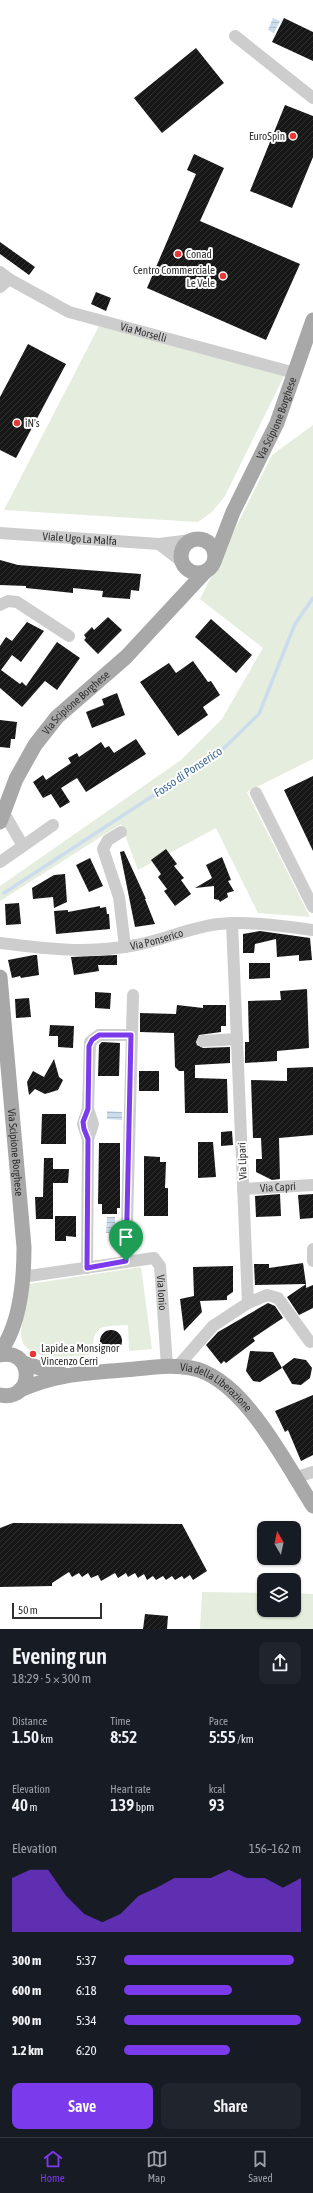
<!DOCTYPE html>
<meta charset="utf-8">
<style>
:root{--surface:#171b24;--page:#20242c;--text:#f1f3f6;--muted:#9ea1a6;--line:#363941;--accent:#7c3aed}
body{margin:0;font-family:"Asap Condensed",sans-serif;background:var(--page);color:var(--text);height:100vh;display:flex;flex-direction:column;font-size:15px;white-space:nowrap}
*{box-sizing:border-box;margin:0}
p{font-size:13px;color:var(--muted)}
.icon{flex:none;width:22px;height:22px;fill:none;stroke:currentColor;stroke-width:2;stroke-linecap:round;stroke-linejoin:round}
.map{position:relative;height:1629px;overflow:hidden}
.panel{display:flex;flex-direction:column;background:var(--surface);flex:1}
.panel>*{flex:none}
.needle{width:26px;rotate:351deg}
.buttons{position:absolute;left:257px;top:1521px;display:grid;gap:8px}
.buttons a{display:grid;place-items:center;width:44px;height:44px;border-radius:8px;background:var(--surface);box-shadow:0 1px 3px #0004;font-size:20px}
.scale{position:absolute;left:12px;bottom:10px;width:90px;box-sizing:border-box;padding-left:4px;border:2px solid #303030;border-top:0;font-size:11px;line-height:14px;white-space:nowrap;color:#303030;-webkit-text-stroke:3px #fff;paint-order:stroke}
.pin{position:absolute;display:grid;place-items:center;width:34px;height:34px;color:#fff;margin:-41px -17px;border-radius:50% 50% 50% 0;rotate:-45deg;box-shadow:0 0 4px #0007}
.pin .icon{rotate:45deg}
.round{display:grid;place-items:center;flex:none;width:42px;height:42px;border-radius:8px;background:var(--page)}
.headline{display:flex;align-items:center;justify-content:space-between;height:68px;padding:0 12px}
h1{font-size:22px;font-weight:600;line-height:30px}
.metrics{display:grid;grid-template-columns:repeat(3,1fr);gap:6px;height:68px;padding:4px 12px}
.metrics div{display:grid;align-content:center}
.metrics b{font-size:17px;font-weight:600}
.metrics small{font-size:11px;font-weight:400}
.metrics p{font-size:11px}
.chart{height:112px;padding:8px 12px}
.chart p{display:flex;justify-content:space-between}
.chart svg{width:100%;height:72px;margin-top:4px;fill:var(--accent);opacity:.7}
.cta{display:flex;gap:8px;margin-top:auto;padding:8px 12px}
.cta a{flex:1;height:46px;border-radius:8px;background:var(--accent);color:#fff;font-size:16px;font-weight:600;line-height:46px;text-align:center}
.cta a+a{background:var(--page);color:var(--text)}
ul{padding:0 12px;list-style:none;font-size:13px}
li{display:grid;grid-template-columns:64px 48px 1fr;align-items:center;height:30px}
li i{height:10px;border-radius:5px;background:var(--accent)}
.tab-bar{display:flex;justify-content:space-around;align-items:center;height:56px;border-top:1px solid var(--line);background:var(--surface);font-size:11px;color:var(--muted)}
.tab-bar a{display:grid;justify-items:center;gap:2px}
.tab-bar .current{color:var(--accent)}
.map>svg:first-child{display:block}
.green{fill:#e5edde}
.water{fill:url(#water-rules)}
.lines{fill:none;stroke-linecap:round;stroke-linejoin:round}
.stream{stroke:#cbdcec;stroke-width:3.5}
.building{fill:url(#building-hatch)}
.minor{stroke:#cdcdcd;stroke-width:12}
.major{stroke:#a8a8a8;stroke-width:15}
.route-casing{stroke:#fff;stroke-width:8}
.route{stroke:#7c3aed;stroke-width:5}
.poi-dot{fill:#e43935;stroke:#fff;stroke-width:1.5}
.labels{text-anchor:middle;stroke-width:4;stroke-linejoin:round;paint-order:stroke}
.poi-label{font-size:11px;fill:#303030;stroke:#fff;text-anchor:start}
.street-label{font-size:11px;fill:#303030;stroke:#fff}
.water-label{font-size:12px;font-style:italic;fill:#3e6992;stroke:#fff}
</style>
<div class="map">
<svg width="313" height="1629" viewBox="0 0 313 1629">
<defs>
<pattern id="water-rules" width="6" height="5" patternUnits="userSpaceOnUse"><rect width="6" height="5" fill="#cbdcec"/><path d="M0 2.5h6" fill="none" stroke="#afbdcb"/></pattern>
<pattern id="building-hatch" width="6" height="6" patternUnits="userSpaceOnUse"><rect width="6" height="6" fill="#171717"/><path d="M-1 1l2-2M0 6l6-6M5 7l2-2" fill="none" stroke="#303030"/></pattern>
</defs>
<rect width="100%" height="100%" fill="#fff"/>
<!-- green -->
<path class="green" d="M99 326 285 374 225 496 212 512 198 522 4 510Z
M313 425V759L247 792 310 917 258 913 216 828 138 870 121 824 0 901V886L181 760 222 719 263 648 200 599 272 455Z
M141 1267 152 1349 129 1351 128 1325C104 1326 90 1324 94 1354 75 1356 20 1365 21 1332 22 1316 26 1300 29 1284Z
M202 1592 264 1593V1610H294V1593L313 1594V1629H200Z"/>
<!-- water -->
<path class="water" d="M273 18 280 21 274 33 268 30Z
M107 1111 122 1112V1120L107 1119Z
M107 1217H115V1233H106Z"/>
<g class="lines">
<!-- stream -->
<path class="stream" d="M4 893 220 752 259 714 295 624 313 598"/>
</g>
<!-- building -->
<path class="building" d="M284 18 313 32V61L272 42Z
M196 48 224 83 162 133 134 98Z
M285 105 313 116V157L292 208 250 191Z
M194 154 224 168 200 221 300 264 266 340 147 288 196 174 187 170Z
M0 242 35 267 29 275 0 254Z
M96 292 111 298 106 311 91 304Z
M28 344 66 364 16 458 0 450V397Z
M0 560 18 565 141 574 139 591 131 590 130 599 102 597 103 591 73 588V593L26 588V586L0 585Z
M108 617 122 630 98 654 84 640 86 638 84 635 92 627 94 630Z
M211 619 252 655 236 673 195 637Z
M27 622 44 631 21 662 12 655 1 670 20 684 22 682 26 686 57 642 80 658 57 690 45 681 22 707 0 688V646L6 637 12 641Z
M193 661 208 682 211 681 220 695 203 707 208 715 178 736 140 682 169 663 176 673Z
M117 693 125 715 92 728 86 712 104 705 102 699Z
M0 720 17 722 15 739H11L10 748 0 747Z
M136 739 146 754 86 792 77 778 61 788 70 802 60 808 51 794 43 798 33 782 43 775 46 780 71 763 68 758 77 753 79 757 101 742 105 748 109 746 114 753Z
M313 776V851L284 790Z
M166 849 177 864 174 866 184 878 181 880 191 894 175 906 164 891 167 889 158 877 161 874 151 860Z
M124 851 146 899H145L155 924 135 927 120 852Z
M222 857 231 880 228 881 234 891 227 893 228 897 220 902 219 900 214 899V886L195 888 212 878 206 865Z
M90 858 103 886 89 892 76 865Z
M65 874 67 902 54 908 53 897 33 899 32 888 54 875Z
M19 903 21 924 6 925 5 904Z
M100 906V908L106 907 107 914H109L110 929 56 934 54 911 68 910V912Z
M260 931 310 938 312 960 299 961V955L277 957 276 939 255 944 254 953H243V934Z
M34 955H37L39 975 21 978 20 976 12 978 8 960Z
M117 955V965H98L99 971 74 975 71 957Z
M249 963H270V978L249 979Z
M307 989 309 1048 277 1051V1061L245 1063V1042H249L248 1001 281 1000 280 991Z
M95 992 111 993 110 1009 95 1008Z
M29 998 31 1017 16 1018 15 999Z
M177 1005 203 1008V1005H226V1026H221V1032L199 1035 196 1042 197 1045 203 1048 230 1047V1063L195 1065V1078L227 1079 228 1113H185L184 1071H179L175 1067 174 1033 140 1032V1013L176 1014Z
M50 1025 74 1026 73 1048 58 1047V1036H49Z
M102 1042 120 1043 119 1076H98L99 1045Z
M54 1059 59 1077 63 1080 58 1090 45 1094 35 1089 29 1095 27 1082 33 1071 44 1077Z
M313 1067V1135L279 1138 280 1179 272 1180 256 1172V1159H262L261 1138H253L251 1080 287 1081V1068Z
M139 1071H159V1091H139Z
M42 1114H66V1144H41Z
M232 1131 233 1145 221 1146V1132Z
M198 1142H213L216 1177 198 1178Z
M99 1143H120V1208H117V1214H102V1204H98Z
M144 1156 160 1157V1162H166L165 1188H168V1216H144Z
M44 1158H53V1169H69L68 1183H53V1219H36L35 1197H43Z
M280 1194 281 1216 256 1217 255 1196Z
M313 1194V1218L300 1219 298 1195Z
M55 1216H76V1237L66 1236V1241H55Z
M303 1263 306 1284 255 1285 254 1264H269V1268Z
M233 1266V1292L227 1296V1300L200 1301 202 1312 184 1331 180 1299 194 1296 193 1267Z
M306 1284V1288L313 1285V1308L299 1315 287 1297Z
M268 1303 275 1306 283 1318 253 1338 255 1341 226 1363 224 1361 221 1364 206 1345 218 1332Z
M100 1341a11 11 0 1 1 22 0a11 11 0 1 1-22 0Z
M250 1351 273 1352 282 1368 260 1382 253 1381 246 1371Z
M294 1358 306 1360 312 1368 310 1378 301 1385 292 1384 282 1367Z
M313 1395V1455L301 1461 288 1430 285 1432 275 1411Z
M13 1523 182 1524 207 1571 193 1580 190 1575 184 1579 182 1576 175 1580 172 1576 166 1580 163 1576 156 1580 153 1576 147 1580 144 1574 138 1578 135 1573 128 1577 126 1573 118 1578 115 1573 101 1581 98 1575 91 1578 88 1573 82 1577 79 1573 72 1577 69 1572 52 1583V1586L0 1587V1528Z
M145 1614 168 1616 167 1629H143Z"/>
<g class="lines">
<!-- minor -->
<g class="minor">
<path d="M235 36 313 98"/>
<path id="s1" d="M0 272 9 279 69 312 295 373"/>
<path d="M0 287 9 279"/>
<path id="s2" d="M0 533 159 544 191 540"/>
<path d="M159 544 181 561"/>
<path d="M0 605 8 601 17 602 69 636"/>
<path d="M256 793 313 907"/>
<path d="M4 813 23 846"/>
<path d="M121 832 108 840 103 849 119 897 125 947"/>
<path d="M0 862 53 825"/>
<path id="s3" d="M0 943C46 949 90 954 136 945 164 940 191 927 219 924 250 921 282 926 313 930"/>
<path d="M203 1041 237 1039"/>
<path d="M88 1139 93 1124 88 1109 90 1042 99 1035H131"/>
<path id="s4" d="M243 1189 313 1185"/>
<path d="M313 1249V1261"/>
<path d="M126 1261 133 995"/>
<path d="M87 1268 88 1139 83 1124 88 1109"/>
<path id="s5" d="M22 1277 154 1258 160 1266 167 1366"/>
<path d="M248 1303 267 1295 278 1298 310 1342"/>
<path d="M178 1366 213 1326 248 1303 232 923"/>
<path d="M294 1478 313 1472"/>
</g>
<!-- major -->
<g class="major">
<circle cx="198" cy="556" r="17"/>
<path id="s6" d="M215 559 233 512 277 423 313 320"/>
<path id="s7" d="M0 822 16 779 35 745 57 717 126 657 205 572"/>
<path id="s8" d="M0 977 24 1247C24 1280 20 1325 0 1352"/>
<path d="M0 1355C35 1348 35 1402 0 1395"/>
<path d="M23 1363 64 1375"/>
<path id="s9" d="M20 1390C56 1374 85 1373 124 1370 146 1368 169 1364 191 1368 243 1377 286 1464 313 1506"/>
</g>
</g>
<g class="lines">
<defs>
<path id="route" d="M99 1035H131L126 1261 87 1268 88 1139 84 1129 83 1122 88 1109 89 1046 92 1040Z"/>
</defs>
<!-- route casing -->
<use href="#route" class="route-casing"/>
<!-- route -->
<use href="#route" class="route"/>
</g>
<!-- markers -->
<g class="poi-dot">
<circle cx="293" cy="136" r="4"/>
<circle cx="178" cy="254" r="4"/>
<circle cx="223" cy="276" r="4"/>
<circle cx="17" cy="423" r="4"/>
<circle cx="33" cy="1354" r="4"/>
</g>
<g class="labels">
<!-- poi labels -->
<g class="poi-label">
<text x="285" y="140" text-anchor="end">EuroSpin</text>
<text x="186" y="258">Conad</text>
<text x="215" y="274" text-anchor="end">Centro Commerciale<tspan x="215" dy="13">Le Vele</tspan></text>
<text x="25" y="427">iN's</text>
<text x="41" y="1352">Lapide a Monsignor<tspan x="41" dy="13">Vincenzo Cerri</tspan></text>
</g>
<!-- street labels -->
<g class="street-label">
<text dy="4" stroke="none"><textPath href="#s1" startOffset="157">Via Morselli</textPath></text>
<text dy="4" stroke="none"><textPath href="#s6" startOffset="154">Via Scipione Borghese</textPath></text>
<text dy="4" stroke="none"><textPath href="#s2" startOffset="80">Viale Ugo La Malfa</textPath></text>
<text dy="4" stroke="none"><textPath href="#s7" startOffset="144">Via Scipione Borghese</textPath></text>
<text dy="4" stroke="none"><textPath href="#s3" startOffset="158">Via Ponserico</textPath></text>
<text dy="4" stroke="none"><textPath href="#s8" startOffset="176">Via Scipione Borghese</textPath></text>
<text transform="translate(242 1161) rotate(-92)" y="4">Via Lipari</text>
<text dy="4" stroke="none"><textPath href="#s4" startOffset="35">Via Capri</textPath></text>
<text dy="4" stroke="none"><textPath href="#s5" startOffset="170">Via Ionio</textPath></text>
<text dy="4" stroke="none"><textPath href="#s9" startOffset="205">Via della Liberazione</textPath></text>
</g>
<!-- water labels -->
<g class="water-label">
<text transform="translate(188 772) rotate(-34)" y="4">Fosso di Ponserico</text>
</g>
</g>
</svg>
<div class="buttons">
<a><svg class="needle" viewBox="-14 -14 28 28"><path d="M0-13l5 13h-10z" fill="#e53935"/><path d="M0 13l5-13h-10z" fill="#9ea1a6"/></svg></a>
<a><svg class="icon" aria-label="layers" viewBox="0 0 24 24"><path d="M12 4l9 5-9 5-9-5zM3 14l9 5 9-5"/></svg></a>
</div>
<div class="scale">50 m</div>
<div class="pin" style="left:126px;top:1261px;background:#1e9e55"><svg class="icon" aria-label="arrive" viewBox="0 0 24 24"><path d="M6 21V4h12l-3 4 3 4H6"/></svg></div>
</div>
<section class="panel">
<div class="headline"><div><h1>Evening run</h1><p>18:29 · 5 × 300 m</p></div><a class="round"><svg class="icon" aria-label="share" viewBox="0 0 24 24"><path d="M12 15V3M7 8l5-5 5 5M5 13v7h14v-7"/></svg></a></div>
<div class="metrics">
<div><p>Distance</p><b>1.50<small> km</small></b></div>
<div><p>Time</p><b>8:52</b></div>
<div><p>Pace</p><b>5:55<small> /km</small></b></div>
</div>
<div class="metrics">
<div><p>Elevation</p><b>40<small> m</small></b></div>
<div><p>Heart rate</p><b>139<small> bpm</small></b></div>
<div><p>kcal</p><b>93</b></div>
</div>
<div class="chart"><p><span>Elevation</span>156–162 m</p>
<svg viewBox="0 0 160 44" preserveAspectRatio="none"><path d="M0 44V11L10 6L20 6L30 22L40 33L50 38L60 33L70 22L80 17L90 11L100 11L110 11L120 6L130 11L140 11L150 17L160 11V44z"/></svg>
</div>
<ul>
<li><b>300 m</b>5:37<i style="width:96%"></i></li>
<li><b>600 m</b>6:18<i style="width:61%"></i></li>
<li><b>900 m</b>5:34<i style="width:100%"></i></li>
<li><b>1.2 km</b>6:20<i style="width:60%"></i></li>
</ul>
<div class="cta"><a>Save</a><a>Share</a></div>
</section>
<nav class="tab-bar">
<a class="current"><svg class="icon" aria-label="home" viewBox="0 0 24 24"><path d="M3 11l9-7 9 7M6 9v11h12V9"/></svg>Home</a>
<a><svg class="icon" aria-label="map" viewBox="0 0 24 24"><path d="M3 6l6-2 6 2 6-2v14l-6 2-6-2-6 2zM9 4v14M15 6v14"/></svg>Map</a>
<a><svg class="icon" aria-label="saved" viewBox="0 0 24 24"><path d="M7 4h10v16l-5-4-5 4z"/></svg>Saved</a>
</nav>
